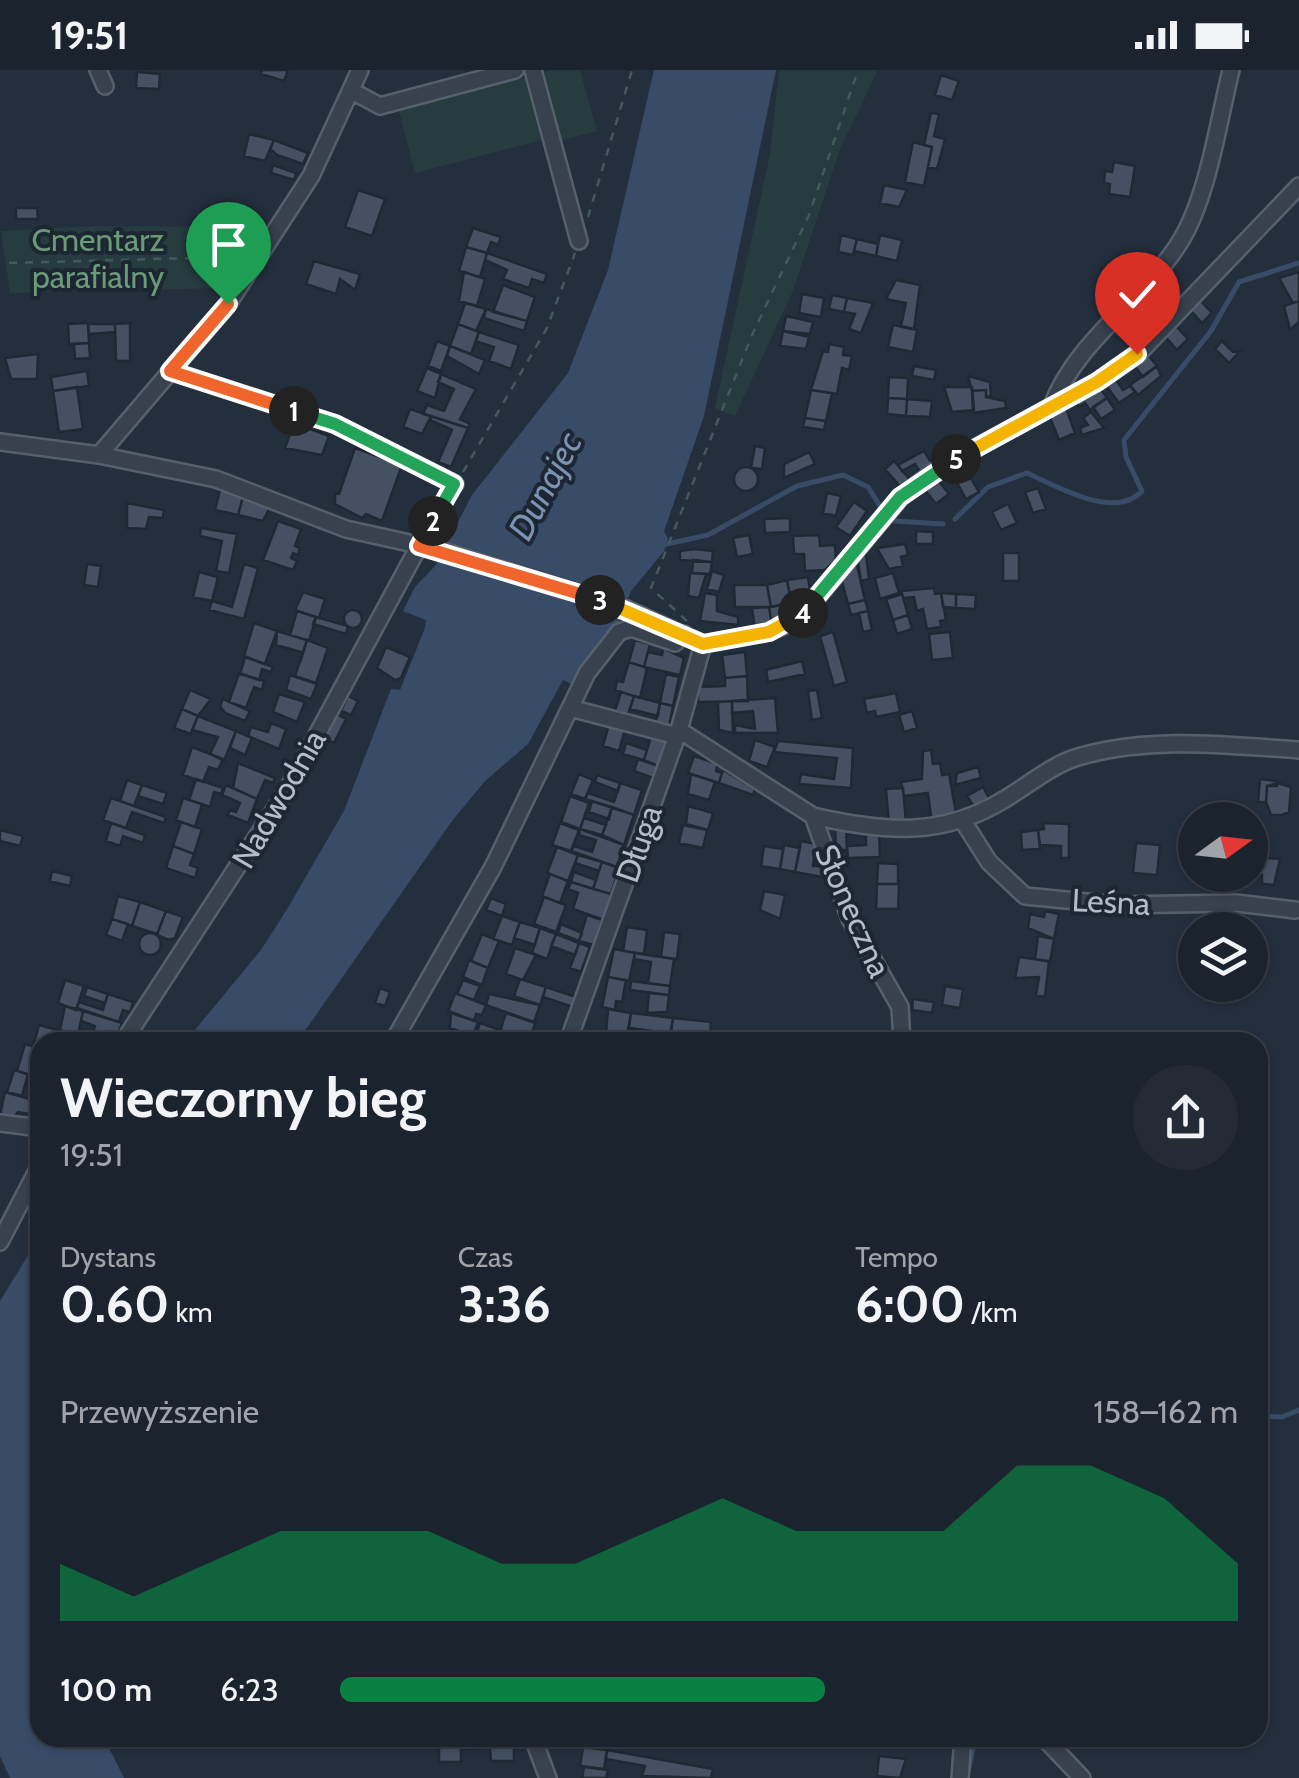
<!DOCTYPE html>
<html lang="pl">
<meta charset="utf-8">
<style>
:root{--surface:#1b232e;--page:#242b36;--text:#f1f3f6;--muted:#a0a4aa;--line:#39404a;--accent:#0b8043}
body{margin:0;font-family:Cabin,sans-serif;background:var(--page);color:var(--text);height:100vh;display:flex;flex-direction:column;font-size:38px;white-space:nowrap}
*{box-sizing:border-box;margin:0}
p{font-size:32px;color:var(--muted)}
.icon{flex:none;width:55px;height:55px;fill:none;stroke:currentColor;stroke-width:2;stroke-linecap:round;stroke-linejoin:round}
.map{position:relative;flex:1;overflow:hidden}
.details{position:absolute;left:30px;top:962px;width:1238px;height:715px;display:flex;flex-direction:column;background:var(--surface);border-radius:30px;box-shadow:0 2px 8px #0004,0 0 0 2px var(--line)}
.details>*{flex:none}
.needle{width:65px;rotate:75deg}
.buttons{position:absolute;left:1178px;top:732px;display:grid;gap:20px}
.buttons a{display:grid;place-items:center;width:90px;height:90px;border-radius:50%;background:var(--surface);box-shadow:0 2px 8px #0004,0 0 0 2px var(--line);font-size:50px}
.pin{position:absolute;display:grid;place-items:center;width:85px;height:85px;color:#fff;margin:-102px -42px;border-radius:50% 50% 50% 0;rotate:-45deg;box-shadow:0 0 10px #0007}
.pin .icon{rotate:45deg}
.km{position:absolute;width:50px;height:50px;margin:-25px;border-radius:50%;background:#222;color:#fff;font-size:28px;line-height:50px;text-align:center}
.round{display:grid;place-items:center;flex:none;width:105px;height:105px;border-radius:52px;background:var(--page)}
.head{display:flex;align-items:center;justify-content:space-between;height:170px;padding:0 30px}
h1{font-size:55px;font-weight:700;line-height:75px}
.figures{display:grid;grid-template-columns:repeat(3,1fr);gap:15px;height:170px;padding:10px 30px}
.figures div{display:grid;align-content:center}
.figures b{font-size:50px;font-weight:700}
.figures small{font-size:28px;font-weight:400}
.figures p{font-size:28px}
.chart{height:280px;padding:20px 30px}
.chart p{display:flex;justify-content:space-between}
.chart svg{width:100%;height:180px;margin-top:10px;fill:var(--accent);opacity:.7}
ul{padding:0 30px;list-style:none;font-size:32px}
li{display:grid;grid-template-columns:160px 120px 1fr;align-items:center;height:75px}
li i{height:25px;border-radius:12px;background:var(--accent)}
.status{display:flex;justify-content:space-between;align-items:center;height:70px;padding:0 50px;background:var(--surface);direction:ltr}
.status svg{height:28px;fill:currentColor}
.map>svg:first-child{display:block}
.green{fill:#263c3f}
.water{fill:#394c67}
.pier{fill:#242f3e}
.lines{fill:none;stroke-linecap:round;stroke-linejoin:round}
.stream{stroke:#394c67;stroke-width:5}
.building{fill:#455162;stroke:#1f2835;stroke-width:2.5}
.minor-casing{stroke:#565f6c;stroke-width:20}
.path{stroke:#44595c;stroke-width:2.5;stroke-dasharray:8 8;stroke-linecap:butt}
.minor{stroke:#38414e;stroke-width:15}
.split-1-casing{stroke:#fff;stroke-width:20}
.split-2-casing{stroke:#fff;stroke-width:20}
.split-3-casing{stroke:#fff;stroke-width:20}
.split-4-casing{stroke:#fff;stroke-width:20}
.split-5-casing{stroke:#fff;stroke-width:20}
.split-6-casing{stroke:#fff;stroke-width:20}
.split-1{stroke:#f0652b;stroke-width:12}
.split-2{stroke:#22a559;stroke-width:12}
.split-3{stroke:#f0652b;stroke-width:12}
.split-4{stroke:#f5b400;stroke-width:12}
.split-5{stroke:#22a559;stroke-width:12}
.split-6{stroke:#f5b400;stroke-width:12}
.labels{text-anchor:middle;stroke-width:8;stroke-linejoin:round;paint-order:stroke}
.park-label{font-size:32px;fill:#6b9a76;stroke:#1d2633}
.street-label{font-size:32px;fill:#b4bcc9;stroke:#1d2633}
.water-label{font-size:35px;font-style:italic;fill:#7c92b1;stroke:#1d2633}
</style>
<div class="status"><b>19:51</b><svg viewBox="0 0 49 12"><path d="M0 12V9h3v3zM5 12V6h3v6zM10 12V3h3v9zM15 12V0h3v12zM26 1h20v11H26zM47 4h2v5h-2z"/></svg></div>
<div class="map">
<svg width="1299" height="1708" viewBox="0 0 1299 1708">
<rect width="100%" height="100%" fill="#242f3e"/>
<!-- green -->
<path class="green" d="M551 0H580L597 61 555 72 537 4Z
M779 0H878L840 79 792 223 735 346 715 338 770 84Z
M532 6 549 68 415 103 399 41Z
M98 156 229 157 227 218 10 223 1 161Z"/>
<!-- water -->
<path class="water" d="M654 0H776L704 346 664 461 668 469 664 481 631 521 620 550 572 614 563 610 528 674 485 711 452 751 297 972H185L261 880 286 841 344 741 391 619 400 620 425 558 426 550 403 541 415 517 436 495 472 425 568 303 608 200Z
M40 1166V1668H104L124 1708H10L0 1686V1231Z"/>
<!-- pier -->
<path class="pier" d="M443 470 630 529 624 548 437 489Z"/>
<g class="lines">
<!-- stream -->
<path class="stream" d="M955 449 988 417 1027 403C1057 416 1115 451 1142 421L1126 387 1124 370 1211 261 1239 212 1299 193
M894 451 943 454
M662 475 708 465 797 416 843 405 868 417 880 436
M1258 1346 1282 1347 1299 1340
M967 1708 975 1668"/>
</g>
<!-- building -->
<path class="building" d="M262 0H288L284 11 261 4Z
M137 2 160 4 159 19 136 18Z
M941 5 959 11 952 30 935 25Z
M931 43 939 44 934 66 945 69 937 99 928 97 932 77 924 75Z
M249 64 274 70 265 91 244 86Z
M274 70 308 83 303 94 277 85 270 79Z
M913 72 932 77 924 116 905 112Z
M1114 92 1135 96 1130 127 1109 124 1110 114 1104 113 1105 101 1112 102Z
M273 95 296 103 294 110 271 103Z
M884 115 907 120 899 137 880 133Z
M358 120 385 129 372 166 345 157Z
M16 138H37L38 149H16Z
M473 158 501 167 498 175 491 172 487 183 466 177Z
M841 165 857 169 853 185 838 182Z
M880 165 902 170 897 191 876 186Z
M857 169 878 174 876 186 854 181Z
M466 177 487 183 480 207 459 201Z
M487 183 547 204 544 213 532 209 529 218 503 209 507 200 485 190Z
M314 191 360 204 355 220 340 209 336 224 306 214Z
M464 202 485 209 477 236 459 231Z
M1299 202V231L1293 233 1279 208Z
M896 210 920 215 914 259 901 256 906 233 886 229Z
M503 215 535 227 527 251 493 242Z
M802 224 824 228 821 247 799 243Z
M832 225 847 228 844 242 829 239Z
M1197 227 1212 243 1202 253 1192 242 1187 247 1182 242Z
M847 228 873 233 861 263 849 259 855 244 844 242Z
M1299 231V252L1290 260 1284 236Z
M465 233 486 239 476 261 458 254Z
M486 239 527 251 524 261 484 248Z
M786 246 813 252 810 264 783 261Z
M88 253 89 273 69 274 68 254Z
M130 253V291H116L115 254Z
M88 254H115V262L89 264Z
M458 254 479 262 471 284 450 276Z
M1174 254 1188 269 1177 280 1163 264Z
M893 255 917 260 913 282 888 277Z
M783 261 809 267 806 279 780 276Z
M479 262 519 275 511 299 489 291 494 277 478 272 474 276Z
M437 271 450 276 441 301 428 296Z
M1222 271 1233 282 1240 281 1229 293 1215 279Z
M89 273 90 288 75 289 74 274Z
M829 274 844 277 843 285 852 286 849 300 842 298 837 324 811 320 823 281 828 282Z
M450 276 485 290 479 304 447 286Z
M1145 281 1157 296 1143 307 1131 291Z
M38 284 37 309H11L5 288Z
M914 296 936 300 934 310 912 306Z
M1157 296 1161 306 1138 325 1130 315Z
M427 298 441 304 435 328 417 321Z
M87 301 89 316 53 321 51 307Z
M441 304 476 319 460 349 470 354 468 358 423 344 427 335 444 341 452 323 454 319 438 312Z
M968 306 990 312 991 326 986 327V320L972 321Z
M889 307 908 308 907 329 888 328Z
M1114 307 1123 320 1130 316 1135 322 1119 333 1105 314Z
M77 317 83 359 59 362 53 321Z
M944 317H972L974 340 952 342Z
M1099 317 1107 328 1090 340 1085 333 1079 337 1076 332Z
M811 320 832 323 826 351 805 348Z
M986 320V327L1005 331 1006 338 973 343 972 321Z
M888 328 907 329 906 346 887 344Z
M1107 328 1115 340 1101 349 1093 337Z
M907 329 932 331 930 347 906 346Z
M1066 338 1075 363 1059 370 1049 345Z
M410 339 431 346 422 364 403 357Z
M1091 342 1104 358 1082 365 1080 358 1088 355 1083 348Z
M431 346 468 358 451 397 438 392 452 360 430 350Z
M805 348 826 351 824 360 803 357Z
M294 353 329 366 322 385 285 378Z
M755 376 765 378 762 399 751 398Z
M355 378 402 395 382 451 366 444 362 448 335 434V423L339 424Z
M924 381 934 397 922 405 915 394 902 401 898 395Z
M809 382 815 394 784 408V394Z
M894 391 912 412 903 420 885 399Z
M961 391 979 422 966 429 949 398Z
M734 409a12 12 0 1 1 24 0a12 12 0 1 1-24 0Z
M937 409 949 424 936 434 924 419Z
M221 416 244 423 238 445 215 440Z
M1038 418 1046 439 1033 443 1025 422Z
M244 423 270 437 263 451 238 445Z
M827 423 841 426 836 446 823 443Z
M854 432 867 441 850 466 836 457Z
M127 433 164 440 163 448 149 447 146 459 127 458Z
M1008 434 1017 453 1001 460 992 442Z
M790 448V462L765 463 764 449Z
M278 451 301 459 295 476 300 478 298 485 293 483 291 488 297 491 293 500 263 490Z
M201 458 237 464 229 503 216 501 222 471 200 466Z
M916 461 933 462V474H916Z
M749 465 753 484 737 487 733 468Z
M819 465 820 476 835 475 836 490 825 500 805 501 804 484H794L793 466Z
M905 474 908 485 901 487 903 496 889 499 877 478Z
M694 479 713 481 712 492 680 490V481Z
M1003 483H1019V511H1003Z
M857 485H866L869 509 861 511Z
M855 487 865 530 848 534 840 504Z
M693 490 712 492 710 504 692 503Z
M87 494 101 496 98 517 84 515Z
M244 494 258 498 244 549 209 540 212 531 232 537Z
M712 501 724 505 719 522 707 519Z
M199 502 218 507 212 531 193 527Z
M690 503 706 504 699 528 688 526Z
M893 503 899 523 880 529 875 508Z
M808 507 811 526 791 530 787 510Z
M787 510 791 533 771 537 767 515Z
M734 515H767L771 537H735Z
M934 518 935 524 941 523 946 550 940 551 941 557 927 559 923 539 917 541 914 527 903 528 901 521Z
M303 522 325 529 319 548 295 540Z
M705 523 717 525V541L738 547V555L700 551Z
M941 523 956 524V538L943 537Z
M902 524 908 545 893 550 886 529Z
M956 524 976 525 975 539 956 538Z
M865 530 868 541 851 545 848 534Z
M780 535 783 551 772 556 769 537Z
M769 537 772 556 755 559 752 538Z
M344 549a9 9 0 1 1 18 0a9 9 0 1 1-18 0Z
M297 541 316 547 309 571 290 565Z
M868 541 872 560 863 562 859 543Z
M908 545 912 559 897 564 893 550Z
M316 547 348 556 346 564 313 554Z
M254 553 277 561 265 594 244 586Z
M277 561 307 570 300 593 301 582 276 575Z
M833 562 847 612 834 616 820 566Z
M950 562 953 588 932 590 929 564Z
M307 570 328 578 316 613 295 606Z
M635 570 650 574 644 597 629 592Z
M386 577 410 587 401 608 395 610 377 598Z
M663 578 684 588 680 605 644 597 648 582 662 585Z
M745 582 747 606 725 608 722 585Z
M245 587 273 597 271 602 262 599 259 610 240 604Z
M802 591 805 604 768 612 766 600Z
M629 592 647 598 640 628 615 620 617 611 623 612Z
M239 603 264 611 262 620 254 617 246 638 229 632Z
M666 604 679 607 673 636 660 633Z
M290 605 317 614 311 629 286 620Z
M747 606 748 631 698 632V617L725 616V608Z
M190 620 211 629 198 646 182 639Z
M817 620 822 648 812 650 808 621Z
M621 622 634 626 627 648 614 644Z
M896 623 900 642 876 647 875 641 867 643 864 629Z
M279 624 305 632 297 652 273 642Z
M348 626 358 631 351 645 341 641Z
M634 626 660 633 658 646 630 639Z
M775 628 778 663H735V655L755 659 753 641 732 643V631Z
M223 629 250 641 245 651 225 643 220 636Z
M732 631 733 663 719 660 718 632Z
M660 633 673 636 669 657 655 655Z
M182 639 198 646 191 664 174 658Z
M912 641 917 658 904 662 899 645Z
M336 644 346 649 334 673 324 669Z
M198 646 236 661 224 691 210 684 218 667 192 660Z
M610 651 626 656 619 681 603 676Z
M271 653 286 659 279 679 248 666 251 657 268 662Z
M236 661 252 668 245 685 230 678Z
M652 663 667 667 658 696 644 690Z
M755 670 775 677 767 697 749 691Z
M778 671 853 678 851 718 799 714 801 704 834 709 837 688 774 682Z
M626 673 647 680 644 690 623 684Z
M192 677 223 689 218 700 209 697 203 712 183 705Z
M931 680 933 694 940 693 942 705 949 704 957 748 923 752V747L931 746 928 723 904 726 901 712 922 709 923 681Z
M694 686 718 694 716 701 722 703 719 713 688 703Z
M638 689 658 696 653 708 634 701Z
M238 693 275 708 273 713 265 710 257 729 233 718Z
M978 697 981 708 955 715 957 703Z
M723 700 755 719 753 725 719 713Z
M579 704 593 710 585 729 571 724Z
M691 704 715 712 709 730 688 724Z
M597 705 620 713 618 721 595 712Z
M196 709 223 718 221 724 214 722 210 737 189 730Z
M1260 709 1277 711V716H1267L1266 732H1258Z
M127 710 142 715 134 736 120 731Z
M620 713 642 720 634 745 585 729 588 723 614 732Z
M1277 713 1291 717 1289 742 1282 745H1271L1266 732 1267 716Z
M142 715 167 723 163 734 138 726Z
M226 715 257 729 248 753 228 745 230 740 236 742 240 733 222 725Z
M983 717 989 728 974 737 967 726Z
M903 718 906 752 889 754 886 719Z
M570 726 589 733 580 759 561 752Z
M111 728 166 747 164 753 132 742 126 758 103 750Z
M183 728 202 734 195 757 176 750Z
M592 731 612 737 609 749 589 742Z
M688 736 713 743 708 760 686 754Z
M612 737 634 745 624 775 602 765Z
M584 748 606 755 602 765 580 759Z
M181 752 202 759 194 784 173 776Z
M111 753 145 765 143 773 123 766 120 776 106 771Z
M560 753 579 760 571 781 552 775Z
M1043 753 1069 754V788H1061V776L1040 775 1038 760 1044 759Z
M683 755 707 760 703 778 679 773Z
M835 756H846L847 780H836Z
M849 757 879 760 880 787 848 788 847 776 866 775V766L848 764Z
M580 759 624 775 617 797 571 781 574 776 592 782 596 770 579 765Z
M0 760 23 766 20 776 0 771Z
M1038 760 1040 779 1022 780 1021 762Z
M801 771 816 774 813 796H826L828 808 795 802Z
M1136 773 1160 775 1157 805 1133 803Z
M784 775 800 778 795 802 780 799Z
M173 776 194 784 190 795 198 798 195 808 166 798Z
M764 776 783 779 780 799 761 796Z
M557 777 578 785 568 811 547 803Z
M578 785 602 792 599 801 575 793Z
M1254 787 1280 789 1274 815 1262 814V805L1252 804Z
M602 792 619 798 611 824 593 819Z
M878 793 898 794V814H877Z
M52 801 72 806 70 816 50 811Z
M574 802 596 810 593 819 571 812Z
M550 804 568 811 560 833 542 826Z
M571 812 611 824 604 850 573 839 578 823 568 819Z
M877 814H899L898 839H876Z
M764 821 785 825 780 849 760 840Z
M118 826 140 832 132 856 112 849Z
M544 827 566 835 556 862 534 854Z
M491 828 506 834 502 846 486 840Z
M140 832 166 841 157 864 132 856Z
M166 841 183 847 175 868 169 870 157 865Z
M1045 841 1059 844 1054 869 1028 858 1030 844 1044 847Z
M587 845 602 850 594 875 579 871Z
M502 846 520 852 512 875 493 869Z
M112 849 128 854 122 871 106 865Z
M520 852 540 858 535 875 514 868Z
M561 854 582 863 579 871 558 863Z
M627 857 647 860 644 884 623 881Z
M540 858 556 864 547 889 532 883Z
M664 862 680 864 677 889 661 887Z
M139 874a11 11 0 1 1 22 0a11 11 0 1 1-22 0Z
M482 864 499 871 488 898 471 891Z
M556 864 579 873 575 885 551 876Z
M1038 866 1054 869 1050 892 1035 889Z
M579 873 590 877 581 902 570 898Z
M515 878 536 885 523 910 506 904Z
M614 879 635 883 629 911 608 907Z
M635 883 674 889 670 916 648 913 651 892 634 889Z
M1019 887 1049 891 1045 927 1036 925 1039 907 1015 908Z
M469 890 488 898 482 915 463 907Z
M608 907 626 910 622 932 616 931 615 940 602 937Z
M520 909 546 917 540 935 514 926Z
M65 910 84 916 76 940 58 933Z
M463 910 480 916 474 930 457 924Z
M631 911 670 916 669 925 630 920Z
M945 916 963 919 960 938 942 935Z
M87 917 108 924 105 933 84 926Z
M546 917 576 927 573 937 543 927Z
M380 918 390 922 385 936 375 933Z
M455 923 486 935 482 945 476 944 474 951 448 942Z
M649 923 669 925 667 942 647 943Z
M108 924 133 932 130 942 123 940 119 952 77 938 79 932 103 940Z
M489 924 540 935 534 952 486 935Z
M913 929 934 932 932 943 912 940Z
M65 936 83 941 78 965 60 960Z
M608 939 631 943 626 970 606 963Z
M83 941 122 953 118 964 110 961 106 972 91 968 95 956 81 951Z
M451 942 478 952 473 966 450 958Z
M506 943 535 953 530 970 500 961Z
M631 943 673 948 669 972H651L653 961 629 958Z
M673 948 711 952 710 967 671 963Z
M480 953 526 969 524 972H492L493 968 477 962Z
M39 955 65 962 63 968 59 966 57 972H40V978L33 977Z
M25 974 40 978V1008L17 1001Z
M14 1000 28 1004 22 1026 7 1022Z
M5 1022 40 1032V1039L31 1037 29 1044 18 1042 14 1047 0 1045Z
M439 1668H461V1692H439Z
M461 1668H514V1691H491L490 1678 461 1679Z
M583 1677 607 1680 604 1699 580 1696Z
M607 1680 713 1699 711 1708 642 1706 645 1696 606 1689Z
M879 1686 906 1689 900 1708 877 1706Z
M584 1697 608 1700 606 1708H582Z"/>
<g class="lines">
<defs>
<path id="minor" d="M98 0 105 16
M533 0 579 171
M352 21 380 36 515 0
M171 301 335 354 455 414
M1052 336C1075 273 1139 233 1176 178 1207 134 1218 53 1231 0
M0 372 99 385 216 409 346 459 441 480 627 539 703 574
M99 385 228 234 311 106 360 0
M703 574 769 562 799 549 901 427 939 398 1097 312 1137 285 1299 116
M570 638 677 666
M679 660 813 746 850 849 900 937 902 972
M813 746C883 762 942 768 1005 729 1027 716 1053 694 1078 687 1150 666 1225 675 1299 680
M963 751 989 792 1025 826 1117 835 1236 833 1295 840
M123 972 286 722 419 476
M393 972 493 797 587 603 619 562 631 558 675 573 684 564
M568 972 679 660 703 574
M0 1053 40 1058
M0 1172 40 1095
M533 1668 548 1708
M1044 1668 1082 1708
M960 1708 963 1668"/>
</defs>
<!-- minor casing -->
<use href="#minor" class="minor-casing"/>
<!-- path -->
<path class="path" d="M588 147 632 0
M9 193 228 187
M463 402 547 258 575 183
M427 462 448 426
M687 551 651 518 752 265 809 145 858 0"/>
<!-- minor -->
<use href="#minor" class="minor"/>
</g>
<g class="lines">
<defs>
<path id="split-1" d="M228 234 170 301 294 341"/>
<path id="split-2" d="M294 341 335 354 454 414 433 451"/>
<path id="split-3" d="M433 451 419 476 600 530"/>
<path id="split-4" d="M600 530 703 574 769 562 803 543"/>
<path id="split-5" d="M803 543 900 427 956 389"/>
<path id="split-6" d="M956 389 1097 312 1137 284"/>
</defs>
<!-- split-1 casing -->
<use href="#split-1" class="split-1-casing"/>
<!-- split-2 casing -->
<use href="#split-2" class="split-2-casing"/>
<!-- split-3 casing -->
<use href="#split-3" class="split-3-casing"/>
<!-- split-4 casing -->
<use href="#split-4" class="split-4-casing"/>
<!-- split-5 casing -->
<use href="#split-5" class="split-5-casing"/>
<!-- split-6 casing -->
<use href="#split-6" class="split-6-casing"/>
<!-- split-1 -->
<use href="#split-1" class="split-1"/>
<!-- split-2 -->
<use href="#split-2" class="split-2"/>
<!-- split-3 -->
<use href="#split-3" class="split-3"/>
<!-- split-4 -->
<use href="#split-4" class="split-4"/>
<!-- split-5 -->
<use href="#split-5" class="split-5"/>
<!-- split-6 -->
<use href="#split-6" class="split-6"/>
</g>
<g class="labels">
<!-- park labels -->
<g class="park-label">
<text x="98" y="181">Cmentarz<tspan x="98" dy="37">parafialny</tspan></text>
</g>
<!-- street labels -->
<g class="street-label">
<text transform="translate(279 729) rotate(-60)" y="11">Nadwodnia</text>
<text transform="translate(639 774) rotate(-71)" y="11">Długa</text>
<text transform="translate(1111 832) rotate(3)" y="11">Leśna</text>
<text transform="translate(853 841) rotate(66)" y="11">Słoneczna</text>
</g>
<!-- water labels -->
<g class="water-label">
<text transform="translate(545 416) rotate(-62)" y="12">Dunajec</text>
</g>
</g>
</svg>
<div class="buttons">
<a><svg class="needle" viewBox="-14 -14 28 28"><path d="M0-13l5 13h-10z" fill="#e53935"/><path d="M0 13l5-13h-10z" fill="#a0a4aa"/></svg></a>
<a><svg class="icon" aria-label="layers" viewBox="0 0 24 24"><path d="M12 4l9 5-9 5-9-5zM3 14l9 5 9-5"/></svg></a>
</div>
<div class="pin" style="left:228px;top:234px;background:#1e9e55"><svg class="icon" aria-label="arrive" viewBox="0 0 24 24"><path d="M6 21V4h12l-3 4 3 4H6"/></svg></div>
<div class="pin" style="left:1137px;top:284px;background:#d93025"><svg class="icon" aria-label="check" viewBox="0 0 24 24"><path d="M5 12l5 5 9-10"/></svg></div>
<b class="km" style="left:294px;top:341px">1</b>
<b class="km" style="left:433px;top:451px">2</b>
<b class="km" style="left:600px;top:530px">3</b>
<b class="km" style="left:803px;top:543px">4</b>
<b class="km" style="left:956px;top:389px">5</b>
<section class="details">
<div class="head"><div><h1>Wieczorny bieg</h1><p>19:51</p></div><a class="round"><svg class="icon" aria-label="share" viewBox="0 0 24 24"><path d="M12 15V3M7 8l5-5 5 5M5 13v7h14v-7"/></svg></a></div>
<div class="figures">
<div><p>Dystans</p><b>0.60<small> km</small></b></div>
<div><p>Czas</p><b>3:36</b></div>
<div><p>Tempo</p><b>6:00<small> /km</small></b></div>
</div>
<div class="chart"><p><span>Przewyższenie</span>158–162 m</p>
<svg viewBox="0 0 160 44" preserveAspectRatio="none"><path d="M0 44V30L10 38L20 30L30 22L40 22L50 22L60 30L70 30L80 22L90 14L100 22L110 22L120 22L130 6L140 6L150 14L160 30V44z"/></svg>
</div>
<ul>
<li><b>100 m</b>6:23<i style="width:54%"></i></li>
</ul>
</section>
</div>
